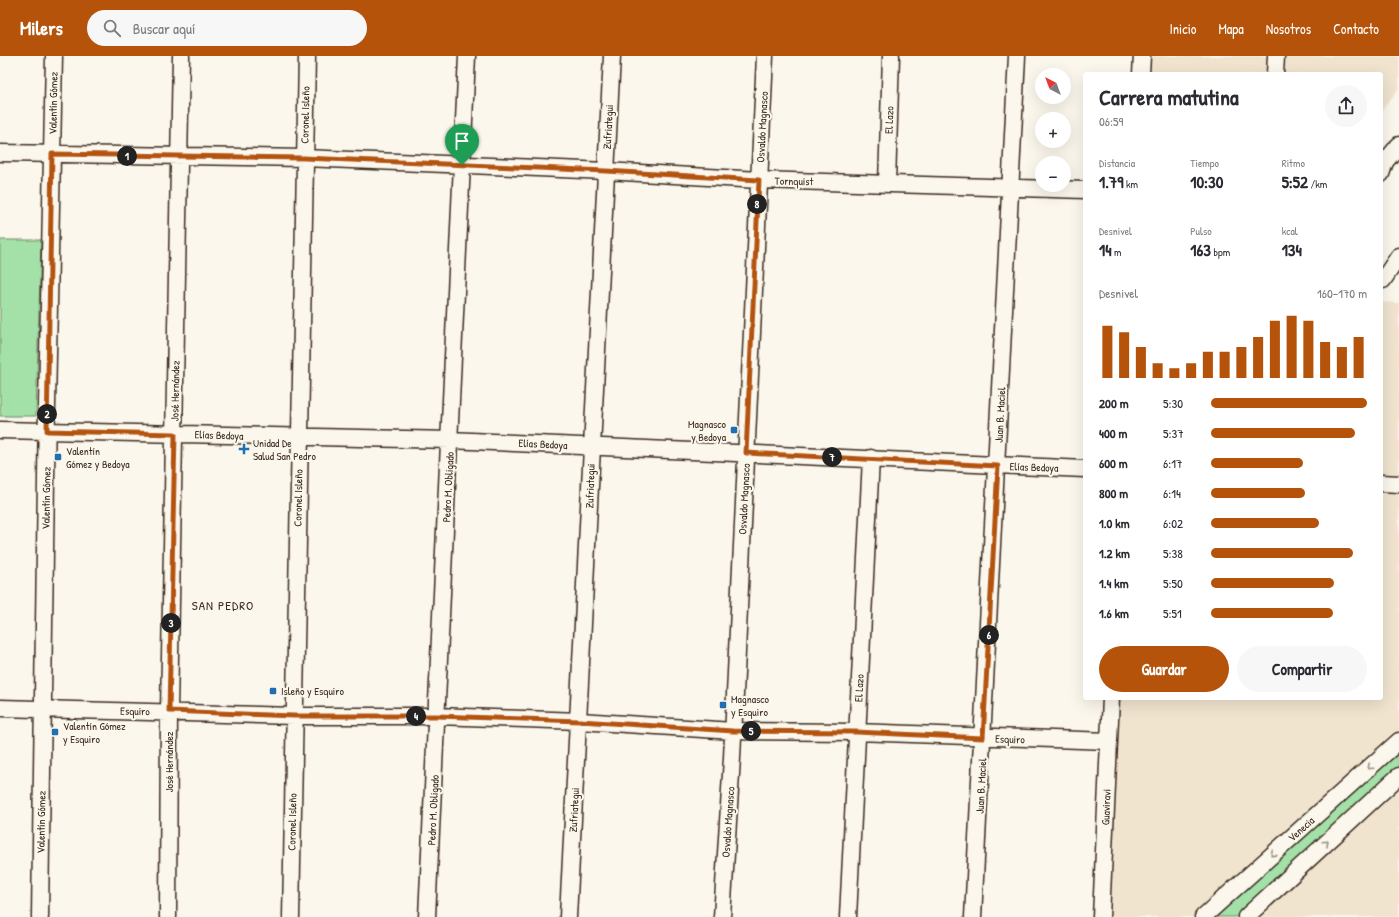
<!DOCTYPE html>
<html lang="es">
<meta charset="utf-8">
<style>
:root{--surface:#fff;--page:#f7f7f7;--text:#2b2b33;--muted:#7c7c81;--accent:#b45309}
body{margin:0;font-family:"Patrick Hand",sans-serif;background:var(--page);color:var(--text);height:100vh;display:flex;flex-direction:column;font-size:15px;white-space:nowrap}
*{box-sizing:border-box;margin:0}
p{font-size:13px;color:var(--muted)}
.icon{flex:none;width:22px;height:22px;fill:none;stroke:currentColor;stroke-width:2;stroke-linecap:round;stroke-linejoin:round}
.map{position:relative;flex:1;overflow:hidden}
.details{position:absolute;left:1083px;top:16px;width:300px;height:628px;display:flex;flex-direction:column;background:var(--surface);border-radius:4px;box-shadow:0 4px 16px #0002}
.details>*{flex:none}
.needle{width:26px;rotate:319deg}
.buttons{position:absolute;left:1035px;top:12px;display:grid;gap:8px}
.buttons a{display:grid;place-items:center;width:36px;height:36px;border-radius:50%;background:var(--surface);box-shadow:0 4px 16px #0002;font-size:20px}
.pin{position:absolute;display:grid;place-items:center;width:34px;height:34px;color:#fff;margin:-41px -17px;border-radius:50% 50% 50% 0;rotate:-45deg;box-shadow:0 0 4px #0007}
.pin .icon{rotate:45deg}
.km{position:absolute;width:20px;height:20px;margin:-10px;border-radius:50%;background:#222;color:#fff;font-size:11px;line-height:20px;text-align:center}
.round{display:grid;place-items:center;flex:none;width:42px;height:42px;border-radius:21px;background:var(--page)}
.summary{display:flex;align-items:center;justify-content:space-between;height:68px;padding:0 16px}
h1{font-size:22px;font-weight:700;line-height:30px}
.figures{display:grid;grid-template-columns:repeat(3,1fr);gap:6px;height:68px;padding:4px 16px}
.figures div{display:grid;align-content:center}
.figures b{font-size:17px;font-weight:700}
.figures small{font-size:11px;font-weight:400}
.figures p{font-size:11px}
.chart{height:112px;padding:8px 16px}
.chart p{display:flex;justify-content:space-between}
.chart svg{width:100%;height:72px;margin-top:4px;stroke:var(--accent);stroke-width:6}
.button{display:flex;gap:8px;margin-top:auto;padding:8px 16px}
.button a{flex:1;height:46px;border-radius:24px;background:var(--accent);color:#fff;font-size:16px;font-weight:700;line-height:46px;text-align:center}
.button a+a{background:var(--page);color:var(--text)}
ul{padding:0 16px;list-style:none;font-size:13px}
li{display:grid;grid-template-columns:64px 48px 1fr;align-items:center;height:30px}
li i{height:10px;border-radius:5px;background:var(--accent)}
header{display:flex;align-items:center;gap:24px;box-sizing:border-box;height:56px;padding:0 20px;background:var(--accent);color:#fff}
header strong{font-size:19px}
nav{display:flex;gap:22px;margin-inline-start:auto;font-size:14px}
.search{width:280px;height:36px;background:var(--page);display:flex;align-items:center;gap:10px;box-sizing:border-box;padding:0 14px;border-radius:22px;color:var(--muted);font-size:15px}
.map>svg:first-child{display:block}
.built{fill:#f0e4cf}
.green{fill:#a3e1a8;stroke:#6f8663}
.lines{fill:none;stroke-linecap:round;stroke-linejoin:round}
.minor-casing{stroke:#3b2a1e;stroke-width:19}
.minor{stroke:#fbf7ec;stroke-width:16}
.oneway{stroke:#9b9085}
.route-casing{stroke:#fff;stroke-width:8}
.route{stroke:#b45309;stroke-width:5}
.poi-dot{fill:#1f6fb2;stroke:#fbf7ec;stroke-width:1.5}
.labels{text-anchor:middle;stroke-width:4;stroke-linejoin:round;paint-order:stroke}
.street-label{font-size:11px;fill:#3b2a1e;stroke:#fbf7ec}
.poi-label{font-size:11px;fill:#3b2a1e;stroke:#fbf7ec;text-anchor:start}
.quarter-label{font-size:13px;letter-spacing:1px;fill:#3b2a1e;stroke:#fbf7ec}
</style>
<header>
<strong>Milers</strong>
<div class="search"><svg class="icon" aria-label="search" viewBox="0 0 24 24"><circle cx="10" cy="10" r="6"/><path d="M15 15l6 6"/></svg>Buscar aquí</div>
<nav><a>Inicio</a><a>Mapa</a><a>Nosotros</a><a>Contacto</a></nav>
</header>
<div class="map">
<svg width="1399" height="861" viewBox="0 0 1399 861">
<rect width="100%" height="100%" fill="#fbf7ec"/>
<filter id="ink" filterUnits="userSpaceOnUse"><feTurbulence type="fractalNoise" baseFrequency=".025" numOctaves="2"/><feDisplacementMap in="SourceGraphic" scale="8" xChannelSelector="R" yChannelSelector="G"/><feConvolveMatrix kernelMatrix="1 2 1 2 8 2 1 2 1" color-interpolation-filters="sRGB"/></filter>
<g filter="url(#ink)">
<!-- built -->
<path class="built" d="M1137 0H1397L1399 2V32L1381 56V18H1136Z
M1381 246 1399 247V422L1381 421Z
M1381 434 1399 435V677L1196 861H1105L1115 642H1381Z
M1399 725V861H1250Z"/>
<!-- green -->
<path class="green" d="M0 184H41L36 360H0Z
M1399 691V709L1235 861H1211Z"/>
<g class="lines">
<defs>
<path id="minor" d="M1141 18 1142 0
M1275 18 1276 0
M0 97 304 102 606 115 759 124 1085 134
M1381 118 1385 106 1399 89
M887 127 891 0
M1383 224 1399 200
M0 374 450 384 1085 413
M1381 427 1399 428
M0 652 294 660H437L580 665 733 675 856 676 1109 685
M40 861 47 349 54 0
M168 861 169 655 181 0
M291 861 307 0
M427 861 467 0
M568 861 612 0
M722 861 732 702 765 0
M848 861 871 402
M973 861 1017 0
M1101 861 1111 642
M1203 861 1399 685
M1246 861 1399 720"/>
</defs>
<!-- minor casing -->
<use href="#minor" class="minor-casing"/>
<!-- minor -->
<use href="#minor" class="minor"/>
</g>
<!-- one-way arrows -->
<defs><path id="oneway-chevron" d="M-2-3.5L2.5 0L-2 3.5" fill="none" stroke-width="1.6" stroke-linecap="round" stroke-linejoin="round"/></defs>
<g class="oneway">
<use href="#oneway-chevron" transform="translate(1370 711) rotate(138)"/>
<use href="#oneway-chevron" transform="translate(1326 787) rotate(-43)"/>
<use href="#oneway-chevron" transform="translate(1273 798) rotate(138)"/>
</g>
</g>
<g class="lines" filter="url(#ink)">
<defs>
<path id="route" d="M52 98 304 102 606 115 759 124 746 397 998 410 983 682 856 676 733 675 580 665 437 660H294L169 655 175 378 47 375Z"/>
</defs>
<!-- route casing -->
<use href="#route" class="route-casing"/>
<!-- route -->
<use href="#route" class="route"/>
</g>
<!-- markers -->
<g class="poi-dot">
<rect x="730" y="370" width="8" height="8" rx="2"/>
<path d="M242 387h4v4h4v4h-4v4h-4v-4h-4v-4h4z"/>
<rect x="54" y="397" width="8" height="8" rx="2"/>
<rect x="269" y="631" width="8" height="8" rx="2"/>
<rect x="719" y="645" width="8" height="8" rx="2"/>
<rect x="51" y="672" width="8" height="8" rx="2"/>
</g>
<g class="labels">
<!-- street labels -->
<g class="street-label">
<text transform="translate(53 47) rotate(-89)" y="4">Valentín Gómez</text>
<text transform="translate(305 59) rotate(-89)" y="4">Coronel Isleño</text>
<text transform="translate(889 64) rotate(-88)" y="4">El Lazo</text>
<text transform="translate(608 71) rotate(-87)" y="4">Zufriategui</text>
<text transform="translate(762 71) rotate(-87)" y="4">Osvaldo Magnasco</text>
<text transform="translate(794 125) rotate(1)" y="4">Tornquist</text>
<text transform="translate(175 335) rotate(-89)" y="4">José Hernández</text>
<text transform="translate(1000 359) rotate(-87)" y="4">Juan B. Maciel</text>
<text transform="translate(219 379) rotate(2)" y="4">Elías Bedoya</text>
<text transform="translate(543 388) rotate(3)" y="4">Elías Bedoya</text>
<text transform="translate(1034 411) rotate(2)" y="4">Elías Bedoya</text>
<text transform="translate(590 430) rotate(-88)" y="4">Zufriategui</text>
<text transform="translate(448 431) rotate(-87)" y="4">Pedro M. Obligado</text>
<text transform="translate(46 442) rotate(-89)" y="4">Valentín Gómez</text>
<text transform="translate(298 442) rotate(-89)" y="4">Coronel Isleño</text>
<text transform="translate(744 443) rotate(-87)" y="4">Osvaldo Magnasco</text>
<text transform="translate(859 632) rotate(-87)" y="4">El Lazo</text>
<text transform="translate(135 655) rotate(1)" y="4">Esquiro</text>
<text transform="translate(1010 683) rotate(2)" y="4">Esquiro</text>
<text transform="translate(169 706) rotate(-90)" y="4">José Hernández</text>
<text transform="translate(981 730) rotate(-87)" y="4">Juan B. Maciel</text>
<text transform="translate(1106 751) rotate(-88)" y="4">Guaviravi</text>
<text transform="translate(433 754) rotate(-87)" y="4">Pedro M. Obligado</text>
<text transform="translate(574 754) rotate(-87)" y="4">Zufriategui</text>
<text transform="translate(41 766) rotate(-89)" y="4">Valentín Gómez</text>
<text transform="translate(292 766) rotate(-89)" y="4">Coronel Isleño</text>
<text transform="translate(728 766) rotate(-86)" y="4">Osvaldo Magnasco</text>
<text transform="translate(1301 773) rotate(-42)" y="4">Venecia</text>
</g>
<!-- poi labels -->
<g class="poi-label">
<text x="726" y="372" text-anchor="end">Magnasco<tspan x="726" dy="13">y Bedoya</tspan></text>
<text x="253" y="391">Unidad De<tspan x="253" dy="13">Salud San Pedro</tspan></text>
<text x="66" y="399">Valentín<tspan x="66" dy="13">Gómez y Bedoya</tspan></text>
<text x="281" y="639">Isleño y Esquiro</text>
<text x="731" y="647">Magnasco<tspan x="731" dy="13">y Esquiro</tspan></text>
<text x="63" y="674">Valentín Gómez<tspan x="63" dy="13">y Esquiro</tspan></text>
</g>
<!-- quarter labels -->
<g class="quarter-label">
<text x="223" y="554">SAN PEDRO</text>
</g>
</g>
</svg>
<div class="buttons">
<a><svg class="needle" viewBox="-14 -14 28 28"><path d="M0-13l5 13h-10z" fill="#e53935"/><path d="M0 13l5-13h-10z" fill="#7c7c81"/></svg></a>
<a>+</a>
<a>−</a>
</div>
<div class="pin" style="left:462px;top:109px;background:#1e9e55"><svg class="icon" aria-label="arrive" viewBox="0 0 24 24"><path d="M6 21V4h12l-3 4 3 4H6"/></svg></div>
<b class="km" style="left:127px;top:100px">1</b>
<b class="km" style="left:47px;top:358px">2</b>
<b class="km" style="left:171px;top:567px">3</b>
<b class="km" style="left:416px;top:660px">4</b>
<b class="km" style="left:751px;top:675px">5</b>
<b class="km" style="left:989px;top:579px">6</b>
<b class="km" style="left:832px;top:401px">7</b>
<b class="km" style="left:757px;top:148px">8</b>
<section class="details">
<div class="summary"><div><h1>Carrera matutina</h1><p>06:59</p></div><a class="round"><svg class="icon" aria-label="share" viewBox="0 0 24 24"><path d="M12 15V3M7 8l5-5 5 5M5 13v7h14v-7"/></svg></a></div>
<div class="figures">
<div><p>Distancia</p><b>1.79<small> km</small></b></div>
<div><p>Tiempo</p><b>10:30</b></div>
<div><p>Ritmo</p><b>5:52<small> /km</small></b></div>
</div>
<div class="figures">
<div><p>Desnivel</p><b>14<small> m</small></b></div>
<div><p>Pulso</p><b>163<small> bpm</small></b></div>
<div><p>kcal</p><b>134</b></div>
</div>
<div class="chart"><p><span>Desnivel</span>160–170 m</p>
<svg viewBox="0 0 160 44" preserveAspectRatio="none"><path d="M5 44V12M15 44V16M25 44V25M35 44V35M45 44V38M55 44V35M65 44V28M75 44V28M85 44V25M95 44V19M105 44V9M115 44V6M125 44V9M135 44V22M145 44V25M155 44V19"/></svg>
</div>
<ul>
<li><b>200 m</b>5:30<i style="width:100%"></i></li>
<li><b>400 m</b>5:37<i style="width:92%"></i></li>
<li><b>600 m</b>6:17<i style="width:59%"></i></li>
<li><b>800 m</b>6:14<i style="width:60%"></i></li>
<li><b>1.0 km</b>6:02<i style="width:69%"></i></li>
<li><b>1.2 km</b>5:38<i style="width:91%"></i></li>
<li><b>1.4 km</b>5:50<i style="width:79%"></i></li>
<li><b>1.6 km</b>5:51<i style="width:78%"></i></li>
</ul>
<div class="button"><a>Guardar</a><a>Compartir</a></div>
</section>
</div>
